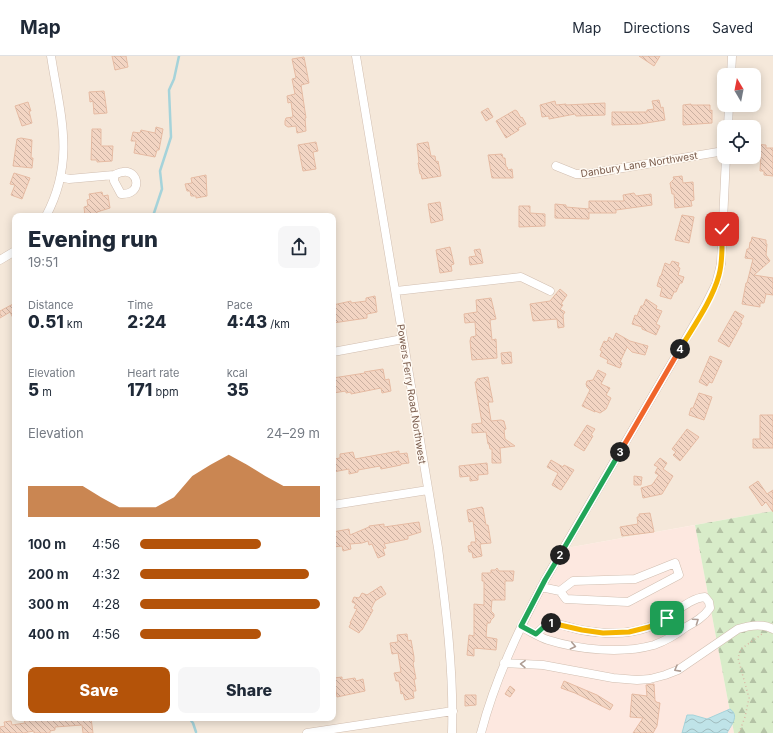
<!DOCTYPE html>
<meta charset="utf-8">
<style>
:root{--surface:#fff;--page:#f6f6f7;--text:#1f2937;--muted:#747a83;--line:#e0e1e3;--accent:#b45309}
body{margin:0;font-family:Inter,sans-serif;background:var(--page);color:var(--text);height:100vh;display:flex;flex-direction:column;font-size:15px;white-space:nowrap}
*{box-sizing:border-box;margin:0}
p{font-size:13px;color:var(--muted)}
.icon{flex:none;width:22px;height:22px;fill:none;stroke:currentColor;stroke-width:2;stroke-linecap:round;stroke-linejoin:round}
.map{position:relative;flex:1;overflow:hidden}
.drawer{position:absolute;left:12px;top:157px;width:324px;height:508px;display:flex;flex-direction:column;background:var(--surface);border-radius:8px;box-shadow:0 2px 10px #0003}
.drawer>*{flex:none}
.needle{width:26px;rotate:350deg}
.fabs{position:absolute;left:717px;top:12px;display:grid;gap:8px}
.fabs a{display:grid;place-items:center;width:44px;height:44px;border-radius:8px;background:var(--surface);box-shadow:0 2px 10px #0003;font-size:20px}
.pin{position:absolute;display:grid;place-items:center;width:34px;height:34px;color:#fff;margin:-17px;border-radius:8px;box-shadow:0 2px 6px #0006}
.km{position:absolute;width:20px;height:20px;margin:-10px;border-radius:50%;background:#222;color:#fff;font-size:11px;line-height:20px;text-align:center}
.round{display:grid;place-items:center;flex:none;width:42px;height:42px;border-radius:8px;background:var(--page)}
.summary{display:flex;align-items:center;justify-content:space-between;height:68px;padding:0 16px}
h1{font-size:22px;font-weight:800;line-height:30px}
.metrics{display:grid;grid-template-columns:repeat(3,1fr);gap:6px;height:68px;padding:4px 16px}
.metrics div{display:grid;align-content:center}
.metrics b{font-size:17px;font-weight:800}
.metrics small{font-size:11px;font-weight:400}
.metrics p{font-size:11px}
.chart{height:112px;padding:8px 16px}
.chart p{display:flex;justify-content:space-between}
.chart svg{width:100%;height:72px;margin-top:4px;fill:var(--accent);opacity:.7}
.action{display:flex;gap:8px;margin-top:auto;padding:8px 16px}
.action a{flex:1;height:46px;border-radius:8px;background:var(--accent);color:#fff;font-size:16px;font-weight:800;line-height:46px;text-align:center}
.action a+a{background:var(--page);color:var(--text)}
ul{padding:0 16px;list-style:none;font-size:13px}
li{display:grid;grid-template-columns:64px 48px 1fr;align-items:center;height:30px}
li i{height:10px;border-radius:5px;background:var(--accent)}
header{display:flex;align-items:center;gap:24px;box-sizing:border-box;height:56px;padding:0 20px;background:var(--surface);border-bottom:1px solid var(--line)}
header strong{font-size:19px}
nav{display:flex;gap:22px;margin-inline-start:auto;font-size:14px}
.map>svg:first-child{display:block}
.residential{fill:#f5e8da;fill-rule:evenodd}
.commercial{fill:#fde8e0}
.forest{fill:url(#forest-firs)}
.water{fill:url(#water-waves);stroke:#a5d3da}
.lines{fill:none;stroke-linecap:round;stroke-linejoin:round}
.stream{stroke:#a5d3da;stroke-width:2.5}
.building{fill:url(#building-back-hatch);stroke:#e6bba3}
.minor-casing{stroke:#d1beb0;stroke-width:9}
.path{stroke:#d9b8a5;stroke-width:1.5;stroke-dasharray:1 3;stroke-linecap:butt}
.minor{stroke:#fff;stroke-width:8}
.oneway{stroke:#af9d94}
.split-1-casing{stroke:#fff;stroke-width:8}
.split-2-casing{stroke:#fff;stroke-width:8}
.split-3-casing{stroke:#fff;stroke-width:8}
.split-4-casing{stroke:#fff;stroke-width:8}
.split-5-casing{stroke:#fff;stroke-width:8}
.split-1{stroke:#f5b400;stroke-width:5}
.split-2{stroke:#22a559;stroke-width:5}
.split-3{stroke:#22a559;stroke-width:5}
.split-4{stroke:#f0652b;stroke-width:5}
.split-5{stroke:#f5b400;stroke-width:5}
.labels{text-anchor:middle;stroke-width:3;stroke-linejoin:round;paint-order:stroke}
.street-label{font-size:10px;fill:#7a5c4d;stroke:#fffaf3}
</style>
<header>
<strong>Map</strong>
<nav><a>Map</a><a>Directions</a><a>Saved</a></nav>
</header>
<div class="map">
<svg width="773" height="677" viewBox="0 0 773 677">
<defs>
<pattern id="forest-firs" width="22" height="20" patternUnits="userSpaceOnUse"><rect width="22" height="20" fill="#d8ecc9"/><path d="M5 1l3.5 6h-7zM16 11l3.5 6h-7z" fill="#b4c2a5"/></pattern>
<pattern id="water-waves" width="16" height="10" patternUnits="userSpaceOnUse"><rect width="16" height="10" fill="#bfe3e8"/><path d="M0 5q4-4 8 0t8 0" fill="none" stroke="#a0bbbe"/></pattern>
<pattern id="building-back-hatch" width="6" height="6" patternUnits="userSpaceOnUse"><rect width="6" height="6" fill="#f3d5c3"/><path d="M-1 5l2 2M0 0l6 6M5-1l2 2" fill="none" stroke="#cab0a1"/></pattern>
</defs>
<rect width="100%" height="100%" fill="#fdf6ec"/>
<!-- residential -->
<path class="residential" d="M0 0H773V455L561 493 505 595 479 677H0ZM724 19H754V49H724ZM724 71H754V101H724ZM15 160H333V662H15Z"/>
<!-- commercial -->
<path class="commercial" d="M695 469 734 677H479L505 595 561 493Z"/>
<!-- forest -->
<path class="forest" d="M773 455V677H734L695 469Z"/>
<!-- water -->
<path class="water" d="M730 653C740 660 731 669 727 677H682L687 659H693L707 663Z"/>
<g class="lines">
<!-- stream -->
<path class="stream" d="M153 160 162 133 160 115 171 81 169 34 174 23 179 0
M189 662 193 667 196 676"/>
</g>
<!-- building -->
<path class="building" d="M112 0H126L128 11 115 14Z
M639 0H660L654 10Z
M304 1 309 27 301 29 306 62H305L306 75 297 77 296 70 288 71 285 69V65L286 62 293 61 291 46 288 47 287 40 295 38 292 23 296 22 292 3Z
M104 35 107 57 94 58 93 45 90 46 89 36Z
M659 44 661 52 663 51 665 64 640 68 612 69V56H647V54L654 53 652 45Z
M555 45 556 49 566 48V49L605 47V59L576 60 575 58 549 63V60L542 61 540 49Z
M28 46 31 55H29L32 67 22 70 15 50Z
M691 48V49H710V55L712 54V67L683 69V49Z
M488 52 493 61 486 65 481 56Z
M515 54 517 55 521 62 522 61 526 68 518 72 519 74 506 82 496 65Z
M156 71 163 73 159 94H157L155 101 134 97 136 85H131L133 76 140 77 141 74 155 77Z
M92 73H101V90H113L112 105 97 106V104H91Z
M21 82 32 84 31 102H33L32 112 13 110 17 83Z
M316 86 318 95 313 96 316 113 303 115 298 89Z
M428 86 431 100H435L436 106 438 105 441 120 422 123 421 118H420L418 107 419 106 417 88Z
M754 88 766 89V92H773V120L764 119V115H760L761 98 754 97Z
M502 98 503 102H505L506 111H507L508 114 512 113 513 122H492L488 99Z
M14 117 30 122 22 143 11 139 15 129 10 128Z
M206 119 207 140 196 142V140H191L190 135H187L185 128 192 127 191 122Z
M682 120 683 127 693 126 694 144 691 145 692 150 675 152 674 138H672L670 127 674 123 673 121Z
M102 136 103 140 108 139 110 152 97 156V159L85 160 84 151 88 150 87 144 90 143 89 138Z
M634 137 636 140 651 138 652 149 616 154V157H589V163L555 162V148L566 149V151L589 153V145H624L623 139Z
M440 146 443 164 431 167 428 148Z
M519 150H530V157L545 158V170L519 171Z
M682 159 694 161 689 187 675 184Z
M752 181 766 184V188H767L766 199 770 205 754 219 773 222V239L766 238 764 247H760V251L742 248 746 227H747L753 203 745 202 747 193H749L750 186H751Z
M450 191 454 208 451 209 452 215 440 217 436 194Z
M480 193 483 207 470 209 469 201 476 200 474 194Z
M672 205 679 207 678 211 680 212 678 219 684 221 682 227H680L676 236H674L671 243 660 240 662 232 657 230 660 220H661L665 207 670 209Z
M560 233 567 239 561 248 563 249 560 253 565 256 563 259 564 271 558 272 557 263 533 265 530 248 550 245Z
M375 240 377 256 367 258V262L333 267V249L351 245V247L366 245V242Z
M491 242 496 263 490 264 492 284 496 283 497 302 472 304 470 285 471 281 476 280 475 266 465 267 464 258 477 256 476 244Z
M646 243 657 250 656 253 662 255 656 268 660 270 656 279 642 273V271L632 268 635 259 637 260 641 250H643Z
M15 247V266L10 256 0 262V255Z
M735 255 744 260 740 267H742L729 291 718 285Z
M616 277 630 285 648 290 645 299 632 296 627 291 620 306 622 307 620 312 607 307 608 304 600 300 602 295 600 294 604 285 607 286 609 281 613 284Z
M511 296 512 307 502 308 501 297Z
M710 300 722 305 712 327 709 326 707 330 699 326Z
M383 313 385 324 389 323 391 335 382 337 381 332 351 338V336L346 337V335L333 337V322L365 317 364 316Z
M598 314 606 318 601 328 610 332 606 339 611 342 606 353 600 357 595 355V356L582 350 590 334 587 331 586 328 587 325 593 324Z
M488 321 493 346H488L491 365 501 364 504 365 506 373 504 374 505 383 515 390 500 392 501 407H492V393H490L489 388H488L486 376 472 377V368L482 367 475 326 477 325V323Z
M699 337 712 341 704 364 689 359 691 352H693Z
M760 359H773V392H753V383H760Z
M587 369 595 373 591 379 593 380 584 395 574 389Z
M687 373 699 381 680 405 673 399 676 396 672 393Z
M399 395V398L407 397 409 407 401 408V409L381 413 380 410 358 414V416L349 418V413L333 416V403L340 402V398L353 396 355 403Z
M660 402 667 407 663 413 673 420 662 438 643 442 641 432 652 429 659 419 655 417 658 411 654 409Z
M551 404 563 411 564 409 574 414 561 434 552 429 558 417 547 411Z
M487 407 488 418 478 419V424L470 425V420L460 421 459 410Z
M634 420 642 421 641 429H634Z
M758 425 767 438 773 434V456L766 446 762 450 749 431Z
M482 451 483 452 486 469H488L491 487 480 488 482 500 473 502 472 496H469L468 490 471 489V486H476L473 465 469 466 467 454Z
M650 457 654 476 622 480 620 471 638 468 637 461H639V458Z
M419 466 421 476 408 480V483L384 488 386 492 383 493 385 499 378 502 372 488 369 489 368 485 362 487 350 488 351 493 343 495 342 490 333 491V476L349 473 350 479 369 471V470L384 468V471Z
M497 512 499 515H514L513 525H505V544H492L491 555 494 558V561L491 564 490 567H487L486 581 497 583 496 594 474 592V600L467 599 469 579 474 580V548L484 549V525H482V517H491V514H495Z
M381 530 386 538 375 545 371 553 373 554 362 574H361L359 577 349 571 351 567H350L357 553 354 552 356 548 352 546 354 541 359 542 362 537 367 539Z
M407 578 408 585 411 584 414 601V606L413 607 416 623H414L416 635H413L414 642 405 644 403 637 401 638 399 625H396L394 617 401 616 398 597 392 598 390 587 398 586 397 579Z
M342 621V624L355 622 356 625 363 623 365 635 337 641 334 622Z
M564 625 597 639 613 649 610 654 575 637 561 632Z
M654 628 655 645H656V646L660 647 657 670 653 677H633L643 662 630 661 632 638 647 640 646 629Z
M510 630 515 634 510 641 505 638Z
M465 639H476V649L465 650Z
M33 662H91L93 677H83L82 669 55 671V674L50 675V677H34V675L23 677H0V671L5 670 4 666 11 665 12 669 25 667 24 663Z"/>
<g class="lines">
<defs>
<path id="minor" d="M356 0 438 492C446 553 454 616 452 677
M731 19 732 0
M728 71 729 49
M556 110 576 118H587L724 95
M61 121 69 123 114 119V125L121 138C144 139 138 113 123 116 120 116 117 118 114 119
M46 160C76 104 60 58 51 0
M0 204 15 195
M396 235 521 221 550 235
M333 296 403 283
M333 449 428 434
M541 531 560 535 573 525 635 523 675 507 679 519 628 546 566 543 560 535
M521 571C530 575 539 581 548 584 580 594 622 598 654 589 665 585 677 578 686 571 695 566 704 561 710 552L709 546 705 541C687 542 668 565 649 571 628 579 603 578 581 574 570 572 559 567 548 567L536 578
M504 607 543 609 613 622 637 624 650 623 665 619 678 614 738 573C750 569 762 567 773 573
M307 677 453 655
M481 677C495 623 519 573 545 524L705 250 716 228 721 208 726 101"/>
</defs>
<!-- minor casing -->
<use href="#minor" class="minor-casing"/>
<!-- path -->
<path class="path" d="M739 677 745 661 749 642 738 602 741 593 762 578"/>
<!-- minor -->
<use href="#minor" class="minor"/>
</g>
<!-- one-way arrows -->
<defs><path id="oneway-chevron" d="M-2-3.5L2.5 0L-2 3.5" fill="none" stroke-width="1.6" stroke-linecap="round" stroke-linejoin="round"/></defs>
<g class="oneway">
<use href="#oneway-chevron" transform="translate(696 565) rotate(-35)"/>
<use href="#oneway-chevron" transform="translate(573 590) rotate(12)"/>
<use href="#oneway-chevron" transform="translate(523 608) rotate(-179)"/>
<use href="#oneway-chevron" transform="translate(677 613) rotate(151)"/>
</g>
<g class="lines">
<defs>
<path id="split-1" d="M551 567 582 574 603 577 629 576 649 571 667 562"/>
<path id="split-2" d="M551 567H548L536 578 521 570 545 524 560 499"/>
<path id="split-3" d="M560 499 620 396"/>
<path id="split-4" d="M620 396 680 293"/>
<path id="split-5" d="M680 293C693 271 712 245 719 219 723 205 722 188 722 173"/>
</defs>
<!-- split-1 casing -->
<use href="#split-1" class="split-1-casing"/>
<!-- split-2 casing -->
<use href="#split-2" class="split-2-casing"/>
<!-- split-3 casing -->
<use href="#split-3" class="split-3-casing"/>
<!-- split-4 casing -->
<use href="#split-4" class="split-4-casing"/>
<!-- split-5 casing -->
<use href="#split-5" class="split-5-casing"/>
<!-- split-1 -->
<use href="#split-1" class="split-1"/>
<!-- split-2 -->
<use href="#split-2" class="split-2"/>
<!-- split-3 -->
<use href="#split-3" class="split-3"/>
<!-- split-4 -->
<use href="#split-4" class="split-4"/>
<!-- split-5 -->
<use href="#split-5" class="split-5"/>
</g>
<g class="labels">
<!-- street labels -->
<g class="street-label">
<text transform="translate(639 108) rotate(-9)" y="4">Danbury Lane Northwest</text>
<text transform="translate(412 338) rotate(81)" y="4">Powers Ferry Road Northwest</text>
</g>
</g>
</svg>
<div class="fabs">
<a><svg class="needle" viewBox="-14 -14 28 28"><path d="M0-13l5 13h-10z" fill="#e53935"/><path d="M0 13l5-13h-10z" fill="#747a83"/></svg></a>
<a><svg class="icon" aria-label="locate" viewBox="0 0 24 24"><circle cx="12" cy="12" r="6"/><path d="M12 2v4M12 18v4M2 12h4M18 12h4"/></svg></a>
</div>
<div class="pin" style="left:667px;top:562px;background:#1e9e55"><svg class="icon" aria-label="arrive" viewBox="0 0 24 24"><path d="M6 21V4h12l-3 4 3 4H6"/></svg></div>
<div class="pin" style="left:722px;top:173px;background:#d93025"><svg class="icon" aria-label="check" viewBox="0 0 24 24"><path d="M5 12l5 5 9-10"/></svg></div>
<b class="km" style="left:551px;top:567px">1</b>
<b class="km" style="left:560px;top:499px">2</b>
<b class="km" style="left:620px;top:396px">3</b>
<b class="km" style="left:680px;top:293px">4</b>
<section class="drawer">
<div class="summary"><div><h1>Evening run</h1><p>19:51</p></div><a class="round"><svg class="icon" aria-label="share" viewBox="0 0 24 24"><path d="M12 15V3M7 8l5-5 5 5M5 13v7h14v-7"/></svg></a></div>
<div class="metrics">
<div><p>Distance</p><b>0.51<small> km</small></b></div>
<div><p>Time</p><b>2:24</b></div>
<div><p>Pace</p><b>4:43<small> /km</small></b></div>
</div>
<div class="metrics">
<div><p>Elevation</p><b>5<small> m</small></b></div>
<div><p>Heart rate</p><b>171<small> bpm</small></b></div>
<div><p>kcal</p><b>35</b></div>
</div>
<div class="chart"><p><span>Elevation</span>24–29 m</p>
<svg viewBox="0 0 160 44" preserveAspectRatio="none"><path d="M0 44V25L10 25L20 25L30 25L40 32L50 38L60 38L70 38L80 32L90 19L100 12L110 6L120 12L130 19L140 25L150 25L160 25V44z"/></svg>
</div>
<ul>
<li><b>100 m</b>4:56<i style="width:67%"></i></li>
<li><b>200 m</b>4:32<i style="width:94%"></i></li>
<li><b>300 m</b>4:28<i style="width:100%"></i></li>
<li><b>400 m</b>4:56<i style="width:67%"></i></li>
</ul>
<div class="action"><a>Save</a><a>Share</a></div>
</section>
</div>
